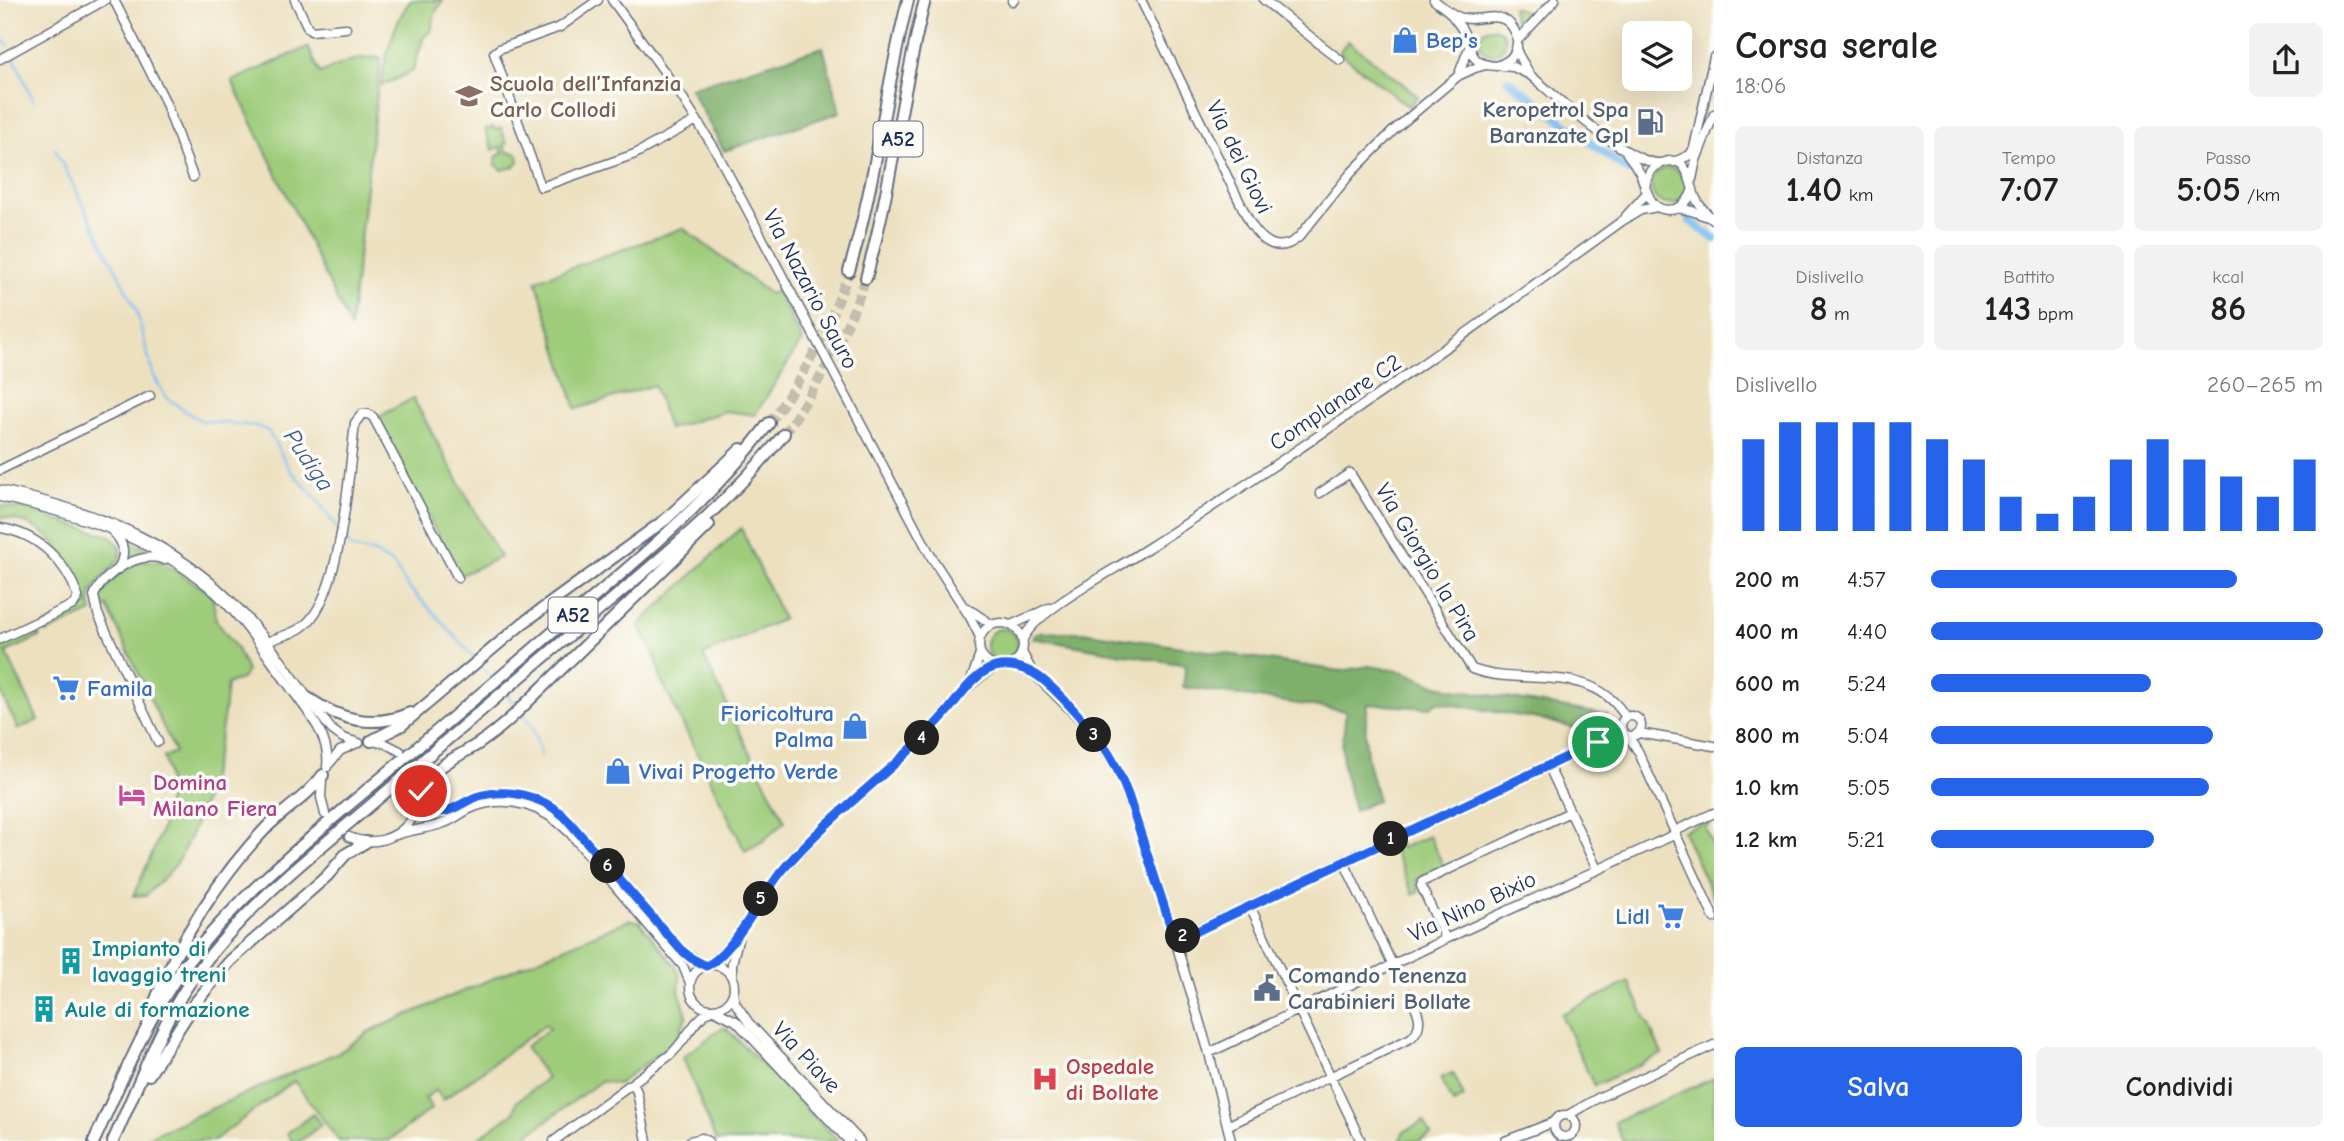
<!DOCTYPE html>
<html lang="it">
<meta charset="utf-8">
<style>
:root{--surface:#fff;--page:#f2f2f2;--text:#222;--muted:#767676;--accent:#2563eb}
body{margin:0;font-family:"Comic Neue",sans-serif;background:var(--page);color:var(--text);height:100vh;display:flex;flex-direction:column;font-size:26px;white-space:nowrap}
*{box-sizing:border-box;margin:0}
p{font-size:23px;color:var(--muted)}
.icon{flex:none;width:38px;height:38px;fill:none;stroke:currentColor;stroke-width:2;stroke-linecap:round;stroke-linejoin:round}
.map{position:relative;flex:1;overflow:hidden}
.drawer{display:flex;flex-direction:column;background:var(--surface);width:630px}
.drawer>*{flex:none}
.buttons{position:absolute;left:1622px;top:21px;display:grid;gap:14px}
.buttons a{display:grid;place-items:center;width:70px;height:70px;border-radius:10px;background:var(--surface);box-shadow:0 7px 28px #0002;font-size:35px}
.pin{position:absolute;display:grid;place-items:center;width:60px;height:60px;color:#fff;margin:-30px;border:4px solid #fff;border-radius:50%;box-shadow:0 2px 7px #0007}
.km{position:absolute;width:35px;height:35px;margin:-18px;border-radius:50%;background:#222;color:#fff;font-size:19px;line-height:35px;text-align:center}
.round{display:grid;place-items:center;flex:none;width:74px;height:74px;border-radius:10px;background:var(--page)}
.overview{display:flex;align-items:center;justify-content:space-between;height:119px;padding:0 21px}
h1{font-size:38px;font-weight:800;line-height:52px}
.figures{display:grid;grid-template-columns:repeat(3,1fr);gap:10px;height:119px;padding:7px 21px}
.figures div{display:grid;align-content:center;border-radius:10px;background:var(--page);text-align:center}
.figures b{font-size:35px;font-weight:800}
.figures small{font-size:19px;font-weight:400}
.figures p{font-size:19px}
.chart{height:196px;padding:14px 21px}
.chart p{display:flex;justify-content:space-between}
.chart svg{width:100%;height:126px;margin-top:7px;stroke:var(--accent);stroke-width:6}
.primary-button{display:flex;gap:14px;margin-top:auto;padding:14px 21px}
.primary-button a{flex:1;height:80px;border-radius:10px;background:var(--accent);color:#fff;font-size:28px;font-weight:800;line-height:80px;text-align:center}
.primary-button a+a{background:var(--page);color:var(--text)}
ul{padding:0 21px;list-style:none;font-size:23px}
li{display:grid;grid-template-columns:112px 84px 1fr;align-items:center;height:52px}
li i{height:18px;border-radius:9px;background:var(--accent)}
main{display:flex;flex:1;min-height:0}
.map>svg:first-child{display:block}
.green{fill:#9ecc7a;stroke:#5c7e6c;stroke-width:2}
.forest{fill:#7eb06a;stroke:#4c7064;stroke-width:2}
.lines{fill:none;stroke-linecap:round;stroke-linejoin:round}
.stream{stroke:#7bbff1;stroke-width:2.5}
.canal{stroke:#7bbff1;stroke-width:8}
.highway-tunnel{stroke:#c2bdac;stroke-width:10;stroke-dasharray:10 5;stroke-linecap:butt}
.minor-casing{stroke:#646d80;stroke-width:11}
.highway-casing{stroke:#646d80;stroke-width:14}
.minor{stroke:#fff;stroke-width:8}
.highway{stroke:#fff;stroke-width:10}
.route-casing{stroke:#fff;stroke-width:14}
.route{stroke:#2563eb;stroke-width:9}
.labels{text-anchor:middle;stroke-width:7;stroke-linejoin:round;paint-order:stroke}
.shield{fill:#fdfcf7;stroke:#5f6c8c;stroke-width:2}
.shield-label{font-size:21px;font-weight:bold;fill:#1b2f5e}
.shop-label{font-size:23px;font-weight:bold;fill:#366cbe;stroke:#fdfcf7;text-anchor:start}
.education-label{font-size:23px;font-weight:bold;fill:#785e54;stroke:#fdfcf7;text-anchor:start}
.service-label{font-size:23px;font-weight:bold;fill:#4e5e75;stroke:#fdfcf7;text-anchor:end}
.street-label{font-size:23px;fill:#1b2f5e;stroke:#fdfcf7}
.hotel-label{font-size:23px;font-weight:bold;fill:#b23c85;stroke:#fdfcf7;text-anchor:start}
.culture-label{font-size:23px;font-weight:bold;fill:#0d838f;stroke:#fdfcf7;text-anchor:start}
.health-label{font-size:23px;font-weight:bold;fill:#be3a42;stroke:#fdfcf7;text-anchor:start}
.water-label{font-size:24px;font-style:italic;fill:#385a8a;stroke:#fdfcf7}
</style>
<main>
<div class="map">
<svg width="1714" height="1141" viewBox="0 0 1714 1141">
<rect width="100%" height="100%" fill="#fdfcf7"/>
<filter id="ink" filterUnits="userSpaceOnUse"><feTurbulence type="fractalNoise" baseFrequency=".0143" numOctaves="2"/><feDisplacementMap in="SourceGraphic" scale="14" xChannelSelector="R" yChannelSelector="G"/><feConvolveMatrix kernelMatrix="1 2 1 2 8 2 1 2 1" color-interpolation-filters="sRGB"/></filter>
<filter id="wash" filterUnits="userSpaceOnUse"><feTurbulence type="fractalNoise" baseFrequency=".00686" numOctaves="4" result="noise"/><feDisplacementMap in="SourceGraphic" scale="28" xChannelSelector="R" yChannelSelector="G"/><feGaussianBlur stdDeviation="1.57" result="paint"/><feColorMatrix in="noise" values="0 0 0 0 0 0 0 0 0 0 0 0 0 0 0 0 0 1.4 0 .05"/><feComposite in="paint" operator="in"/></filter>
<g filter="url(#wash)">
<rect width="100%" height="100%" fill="#ece0bf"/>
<!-- green -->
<path class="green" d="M411 0H443L435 13 431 32 424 36 413 71 381 86C384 59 394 21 411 0Z
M1512 7 1523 10 1525 16 1538 12 1533 18 1519 22 1514 19Z
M1479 41a13 13 0 1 1 26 0a13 13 0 1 1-26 0Z
M1348 41 1418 96 1409 107 1339 52Z
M308 47 320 73C341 64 358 55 381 58L350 327 232 81Z
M493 127 495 130 501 128 507 144 504 145 507 152 517 153 519 161 514 167 502 170 495 164 497 156 503 153 500 147 493 150 485 130Z
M1651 186a18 18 0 1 1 36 0a18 18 0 1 1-36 0Z
M683 228 770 294 777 291 802 340 755 415 726 411 668 429 654 385 576 409 536 280Z
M413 398 500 557 459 576 377 418Z
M0 506 37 511 49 518 110 536C146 565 79 573 92 612L46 633 43 626 88 605C69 562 54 522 0 517Z
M741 528 783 619 703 655 748 749 785 821 762 842 745 851 661 680 657 660 639 625Z
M125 538 150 552 128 560Z
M160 561 212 594 216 620 237 649 247 671 242 679 227 684C223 740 205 816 176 864 168 875 155 886 146 895L133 896C154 848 178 811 164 757L175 752 107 606 101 608 99 602C101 589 125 567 137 563 144 560 153 561 160 561Z
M986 645a16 16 0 1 1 32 0a16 16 0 1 1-32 0Z
M36 629 40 637 6 652 38 720 18 729 0 691V646Z
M1707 821 1709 824 1705 827 1714 848V899L1683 831Z
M1429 836 1444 867 1416 880 1419 891 1413 894 1394 851 1390 847 1398 843 1401 848Z
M629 920 639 921 675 965 680 976 679 991 687 1015 677 1039 618 1084 601 1081 519 1141H474L514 1112 516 1102 547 1078 525 1047 549 1029 546 1024 443 1100 436 1090 425 1098 432 1108 388 1141H339L294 1081 213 1141H146L148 1137 341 1051 370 1031Z
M1629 982 1662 1054 1594 1086 1561 1014Z
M722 1028H726L839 1141H716L683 1057Z
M1453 1073 1464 1097 1453 1103 1441 1078Z
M1714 1078V1141H1623L1614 1122Z
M313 1114 321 1125 300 1141H292L287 1133Z
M1424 1121 1431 1135 1418 1141H1401L1403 1132Z"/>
<!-- forest -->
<path class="forest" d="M823 47 840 112 724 151 690 88Z
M1082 632 1341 671 1369 666 1405 672 1437 686 1607 715 1581 730 1544 720 1437 702 1429 708 1368 704C1362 743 1367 762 1378 800L1354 811 1343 766 1342 747 1346 711 1183 687 1186 665 1032 638 1035 633Z"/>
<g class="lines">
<!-- stream -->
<path class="stream" d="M0 39 9 45
M14 57 33 100
M1711 100 1714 87
M55 149 136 309 153 375 166 397 191 415 203 421 256 426 268 431 290 470 315 497 338 529
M344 538 352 548 375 553 394 565 408 587 435 614 476 660
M480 665 492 678
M506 694 517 707
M522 712 533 728 541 757"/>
<!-- canal -->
<path class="canal" d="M1508 80 1628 171
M1689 220 1714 239"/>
</g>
</g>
<g filter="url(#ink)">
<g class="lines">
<!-- highway-tunnel -->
<path class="highway-tunnel" d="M769 423C805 376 830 327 849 271
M784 434C818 386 846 334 866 278"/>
<defs>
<path id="minor" d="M114 0 165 101 193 177
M295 0 308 28 311 31 346 28
M598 0 560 27 499 49 494 53 541 187 635 154 697 120
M612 0 679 92 716 151 932 558 970 617 980 637
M1141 0 1250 223C1262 242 1279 255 1299 237L1351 173 1394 130 1458 76 1475 68 1486 65
M1264 0 1340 60
M1434 0C1443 7 1451 15 1462 18 1480 23 1501 8 1513 28 1517 34 1518 42 1516 49 1513 59 1505 63 1496 66 1468 64 1473 50 1463 31 1459 24 1454 18 1449 12
M1012 1 1014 0
M1517 41 1555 0
M1517 47 1518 54 1529 73
M0 59 105 0
M1502 66 1513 67 1530 75C1557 97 1629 165 1660 163
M1458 76 1469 48
M1627 154C1632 160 1636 166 1640 173 1647 189 1649 215 1675 209 1685 206 1690 198 1693 189
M1674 162 1690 155 1694 148 1714 57
M1692 179 1696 160 1714 114
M1645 188C1646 178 1649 169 1658 165 1689 149 1689 183 1696 199 1700 207 1707 214 1714 220
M1677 208 1692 211 1708 217
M1626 216 1646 194
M0 470 150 396
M0 490C102 513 186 544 255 627 283 660 305 697 332 730L343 738 359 743
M1320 493 1350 473 1472 669C1522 688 1588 661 1623 713
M0 497C76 514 148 536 209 587 241 614 265 653 290 687 306 710 331 736 327 767
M0 528C37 533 67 562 78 597L73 605 0 639
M112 531C125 543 126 554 118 569
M967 608 991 624
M979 645a22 22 0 1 1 44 0a22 22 0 1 1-44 0Z
M1011 625 1049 608
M1023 639C1036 611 1109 573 1137 555 1303 450 1463 337 1622 221L1641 210 1657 207
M267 642C280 636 295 634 306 624 342 592 349 471 355 423L362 414H368L373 417 458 578
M1022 652 1033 673 1082 721 1105 748 1121 777 1162 897 1209 1053 1231 1141
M1009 665 1033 673
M970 684 980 654
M1621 726a10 10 0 1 1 20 0a10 10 0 1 1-20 0Z
M1639 733 1714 746
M1628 736 1638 751 1714 918
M370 741 384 743 400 751
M158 742 98 614 94 596C102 574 141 549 164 560
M329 764 340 751 357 743
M1548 765 1597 869
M322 779 321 797 325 814
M421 794C424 804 429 811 439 812 451 813 460 804 470 800 504 785 545 795 570 823L680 949 706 966
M1675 831 1714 813
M396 835C412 829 429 829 444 823 455 819 463 811 474 807 509 794 543 806 569 832L683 966 690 983
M349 837C390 854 430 818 418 776
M1344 862 1392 964
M1250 906 1361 1141
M1174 937 1193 932 1557 761 1598 742 1621 724
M1446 939 1421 886 1422 882 1570 812
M690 987a22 22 0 1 1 44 0a22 22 0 1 1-44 0Z
M709 965C740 940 756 903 781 873 819 826 869 789 913 748 941 722 962 685 996 667
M732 976V963L739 936
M733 995 736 1004 749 1023 860 1141
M714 1010 736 1021 849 1141
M1209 1053 1450 937 1676 834
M633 1083 637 1092 647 1141
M1554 1126a11 11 0 1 1 22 0a11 11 0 1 1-22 0Z
M1568 1115 1598 1098 1714 1045
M1229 1125 1411 1038C1426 1024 1417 1011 1410 994
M554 1141 670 1055C686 1041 692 1021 711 1010
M690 1141 702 1138 708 1141
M1505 1141 1554 1122"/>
<path id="highway" d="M849 271C876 182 885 90 908 0
M866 278C892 186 901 92 925 0
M308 698C340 720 373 729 410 713
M371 741 402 725 523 623 665 520 741 449
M421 793C430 767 456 758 478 744 490 736 501 727 512 717L709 525
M154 1004C177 943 222 873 267 827 285 809 308 796 323 775
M149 1075 195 1003 230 961 327 876 346 854 366 842
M94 1141C124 1076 151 1006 197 950 241 896 296 850 350 804 423 743 496 681 568 619 640 558 712 499 769 423
M113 1141C139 1085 159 1025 195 975 242 910 305 860 366 809 442 744 519 678 596 613 662 557 729 503 784 434"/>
</defs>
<!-- minor casing -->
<use href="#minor" class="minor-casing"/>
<!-- highway casing -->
<use href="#highway" class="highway-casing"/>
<!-- minor -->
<use href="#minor" class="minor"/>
<!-- highway -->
<use href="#highway" class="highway"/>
</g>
</g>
<g class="lines" filter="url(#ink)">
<defs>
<path id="route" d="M421 791 426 805C432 810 437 813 446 811 456 809 465 801 476 797 506 787 540 795 564 816L680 949 691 958 706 966C731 956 763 894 781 872 830 813 895 771 945 714 958 699 975 672 995 667 1007 664 1020 667 1031 672 1051 681 1091 729 1105 748 1115 762 1122 779 1128 795L1174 937 1193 933 1598 742"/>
</defs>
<!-- route casing -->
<use href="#route" class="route-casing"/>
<!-- route -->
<use href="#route" class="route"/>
</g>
<!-- icons -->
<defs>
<symbol id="shop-bare" viewBox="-9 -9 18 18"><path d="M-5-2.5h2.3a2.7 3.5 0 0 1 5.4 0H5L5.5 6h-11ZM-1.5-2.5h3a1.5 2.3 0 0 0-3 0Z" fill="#3f7fe0" stroke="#fdfcf7" stroke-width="2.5" paint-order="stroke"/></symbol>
<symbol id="school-bare" viewBox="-9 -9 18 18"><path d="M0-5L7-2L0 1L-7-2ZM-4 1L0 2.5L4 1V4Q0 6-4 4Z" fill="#8d6e63" stroke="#fdfcf7" stroke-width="2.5" paint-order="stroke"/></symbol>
<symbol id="fuel-bare" viewBox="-9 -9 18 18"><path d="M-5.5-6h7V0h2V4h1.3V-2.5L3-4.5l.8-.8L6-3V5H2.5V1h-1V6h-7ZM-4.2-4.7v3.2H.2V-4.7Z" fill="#5c6f8a" stroke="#fdfcf7" stroke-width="2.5" paint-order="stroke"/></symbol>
<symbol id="supermarket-bare" viewBox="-9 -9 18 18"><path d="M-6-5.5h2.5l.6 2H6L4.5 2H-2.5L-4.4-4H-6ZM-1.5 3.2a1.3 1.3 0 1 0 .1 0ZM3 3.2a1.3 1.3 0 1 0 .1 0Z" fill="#3f7fe0" stroke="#fdfcf7" stroke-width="2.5" paint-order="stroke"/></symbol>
<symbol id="hotel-bare" viewBox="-9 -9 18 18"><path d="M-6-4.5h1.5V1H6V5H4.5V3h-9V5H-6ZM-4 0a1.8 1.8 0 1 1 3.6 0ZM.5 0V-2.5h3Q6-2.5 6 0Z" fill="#d1479c" stroke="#fdfcf7" stroke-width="2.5" paint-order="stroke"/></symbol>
<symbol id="building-bare" viewBox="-9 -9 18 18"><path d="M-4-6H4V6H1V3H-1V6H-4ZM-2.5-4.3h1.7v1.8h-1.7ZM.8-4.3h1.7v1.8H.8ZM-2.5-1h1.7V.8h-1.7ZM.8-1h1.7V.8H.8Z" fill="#0f9aa8" stroke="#fdfcf7" stroke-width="2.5" paint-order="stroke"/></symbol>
<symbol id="civic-bare" viewBox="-9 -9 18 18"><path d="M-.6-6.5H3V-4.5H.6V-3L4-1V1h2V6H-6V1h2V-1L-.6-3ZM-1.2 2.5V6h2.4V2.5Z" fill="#5c6f8a" stroke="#fdfcf7" stroke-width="2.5" paint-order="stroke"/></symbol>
<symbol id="hospital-bare" viewBox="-9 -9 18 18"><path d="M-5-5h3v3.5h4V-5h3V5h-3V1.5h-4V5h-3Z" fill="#e0444e" stroke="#fdfcf7" stroke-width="2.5" paint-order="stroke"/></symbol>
</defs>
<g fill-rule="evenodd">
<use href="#shop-bare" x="1386" y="21" width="38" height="38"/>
<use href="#school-bare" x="450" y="77" width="38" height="38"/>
<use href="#fuel-bare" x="1631" y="103" width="38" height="38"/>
<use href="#supermarket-bare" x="47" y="669" width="38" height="38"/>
<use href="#shop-bare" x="836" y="707" width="38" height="38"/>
<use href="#shop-bare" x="599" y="752" width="38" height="38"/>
<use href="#hotel-bare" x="113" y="776" width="38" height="38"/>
<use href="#supermarket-bare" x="1652" y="897" width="38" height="38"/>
<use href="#building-bare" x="52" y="942" width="38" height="38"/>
<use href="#civic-bare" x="1248" y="969" width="38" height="38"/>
<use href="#building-bare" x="25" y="990" width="38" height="38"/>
<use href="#hospital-bare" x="1026" y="1060" width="38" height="38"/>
</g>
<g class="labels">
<!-- shield labels -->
<g class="shield">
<rect x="873.5" y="121.5" width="49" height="35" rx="5"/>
<rect x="548.5" y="597.5" width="49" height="35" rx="5"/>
</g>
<g class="shield-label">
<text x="898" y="146">A52</text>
<text x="573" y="622">A52</text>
</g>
<!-- shop labels -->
<g class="shop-label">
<text x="1426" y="48">Bep's</text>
<text x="87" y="696">Famila</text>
<text x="834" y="721" text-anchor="end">Fioricoltura<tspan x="834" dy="26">Palma</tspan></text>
<text x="639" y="779">Vivai Progetto Verde</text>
<text x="1650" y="924" text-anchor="end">Lidl</text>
</g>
<!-- education labels -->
<g class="education-label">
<text x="490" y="91">Scuola dell’Infanzia<tspan x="490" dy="26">Carlo Collodi</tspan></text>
</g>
<!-- service labels -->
<g class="service-label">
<text x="1629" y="117">Keropetrol Spa<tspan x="1629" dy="26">Baranzate Gpl</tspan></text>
<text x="1288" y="983" text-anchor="start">Comando Tenenza<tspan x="1288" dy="26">Carabinieri Bollate</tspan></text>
</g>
<!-- street labels -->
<g class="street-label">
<text transform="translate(1240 157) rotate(64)" y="8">Via dei Giovi</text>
<text transform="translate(811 289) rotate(62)" y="8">Via Nazario Sauro</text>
<text transform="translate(1335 402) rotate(-34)" y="8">Complanare C2</text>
<text transform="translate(1428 562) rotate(59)" y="8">Via Giorgio la Pira</text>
<text transform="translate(1472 906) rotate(-25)" y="8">Via Nino Bixio</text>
<text transform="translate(807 1057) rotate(47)" y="8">Via Piave</text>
</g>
<!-- hotel labels -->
<g class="hotel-label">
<text x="153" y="790">Domina<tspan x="153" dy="26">Milano Fiera</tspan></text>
</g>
<!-- culture labels -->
<g class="culture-label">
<text x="92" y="956">Impianto di<tspan x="92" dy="26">lavaggio treni</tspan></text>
<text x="65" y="1017">Aule di formazione</text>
</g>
<!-- health labels -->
<g class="health-label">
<text x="1066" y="1074">Ospedale<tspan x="1066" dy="26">di Bollate</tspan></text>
</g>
<!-- water labels -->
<g class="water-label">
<text transform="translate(309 460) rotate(56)" y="8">Pudiga</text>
</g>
</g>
</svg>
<div class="buttons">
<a><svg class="icon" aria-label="layers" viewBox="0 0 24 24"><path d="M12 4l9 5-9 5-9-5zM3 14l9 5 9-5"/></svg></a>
</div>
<div class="pin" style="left:1598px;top:742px;background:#1e9e55"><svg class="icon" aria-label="arrive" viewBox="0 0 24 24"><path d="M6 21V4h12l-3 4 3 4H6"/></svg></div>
<div class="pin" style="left:421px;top:791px;background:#d93025"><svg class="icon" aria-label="check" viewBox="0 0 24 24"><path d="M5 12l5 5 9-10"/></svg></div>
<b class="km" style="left:1391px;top:839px">1</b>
<b class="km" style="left:1183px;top:936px">2</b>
<b class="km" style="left:1094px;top:735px">3</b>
<b class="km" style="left:922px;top:738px">4</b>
<b class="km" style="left:761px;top:899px">5</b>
<b class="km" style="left:608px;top:866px">6</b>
</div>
<section class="drawer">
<div class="overview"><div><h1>Corsa serale</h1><p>18:06</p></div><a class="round"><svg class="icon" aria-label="share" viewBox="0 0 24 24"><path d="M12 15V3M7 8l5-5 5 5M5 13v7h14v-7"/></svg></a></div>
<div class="figures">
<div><p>Distanza</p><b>1.40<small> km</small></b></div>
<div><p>Tempo</p><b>7:07</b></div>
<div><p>Passo</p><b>5:05<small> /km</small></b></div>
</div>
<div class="figures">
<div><p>Dislivello</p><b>8<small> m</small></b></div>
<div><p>Battito</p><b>143<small> bpm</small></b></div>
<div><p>kcal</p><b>86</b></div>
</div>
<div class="chart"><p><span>Dislivello</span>260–265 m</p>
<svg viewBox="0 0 160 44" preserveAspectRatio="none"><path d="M5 44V12M15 44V6M25 44V6M35 44V6M45 44V6M55 44V12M65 44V19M75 44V32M85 44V38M95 44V32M105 44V19M115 44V12M125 44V19M135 44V25M145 44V32M155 44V19"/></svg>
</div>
<ul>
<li><b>200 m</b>4:57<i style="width:78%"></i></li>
<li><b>400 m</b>4:40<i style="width:100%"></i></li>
<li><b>600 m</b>5:24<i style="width:56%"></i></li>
<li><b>800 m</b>5:04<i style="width:72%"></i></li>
<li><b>1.0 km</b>5:05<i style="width:71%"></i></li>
<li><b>1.2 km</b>5:21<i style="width:57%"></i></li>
</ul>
<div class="primary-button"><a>Salva</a><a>Condividi</a></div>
</section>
</main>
